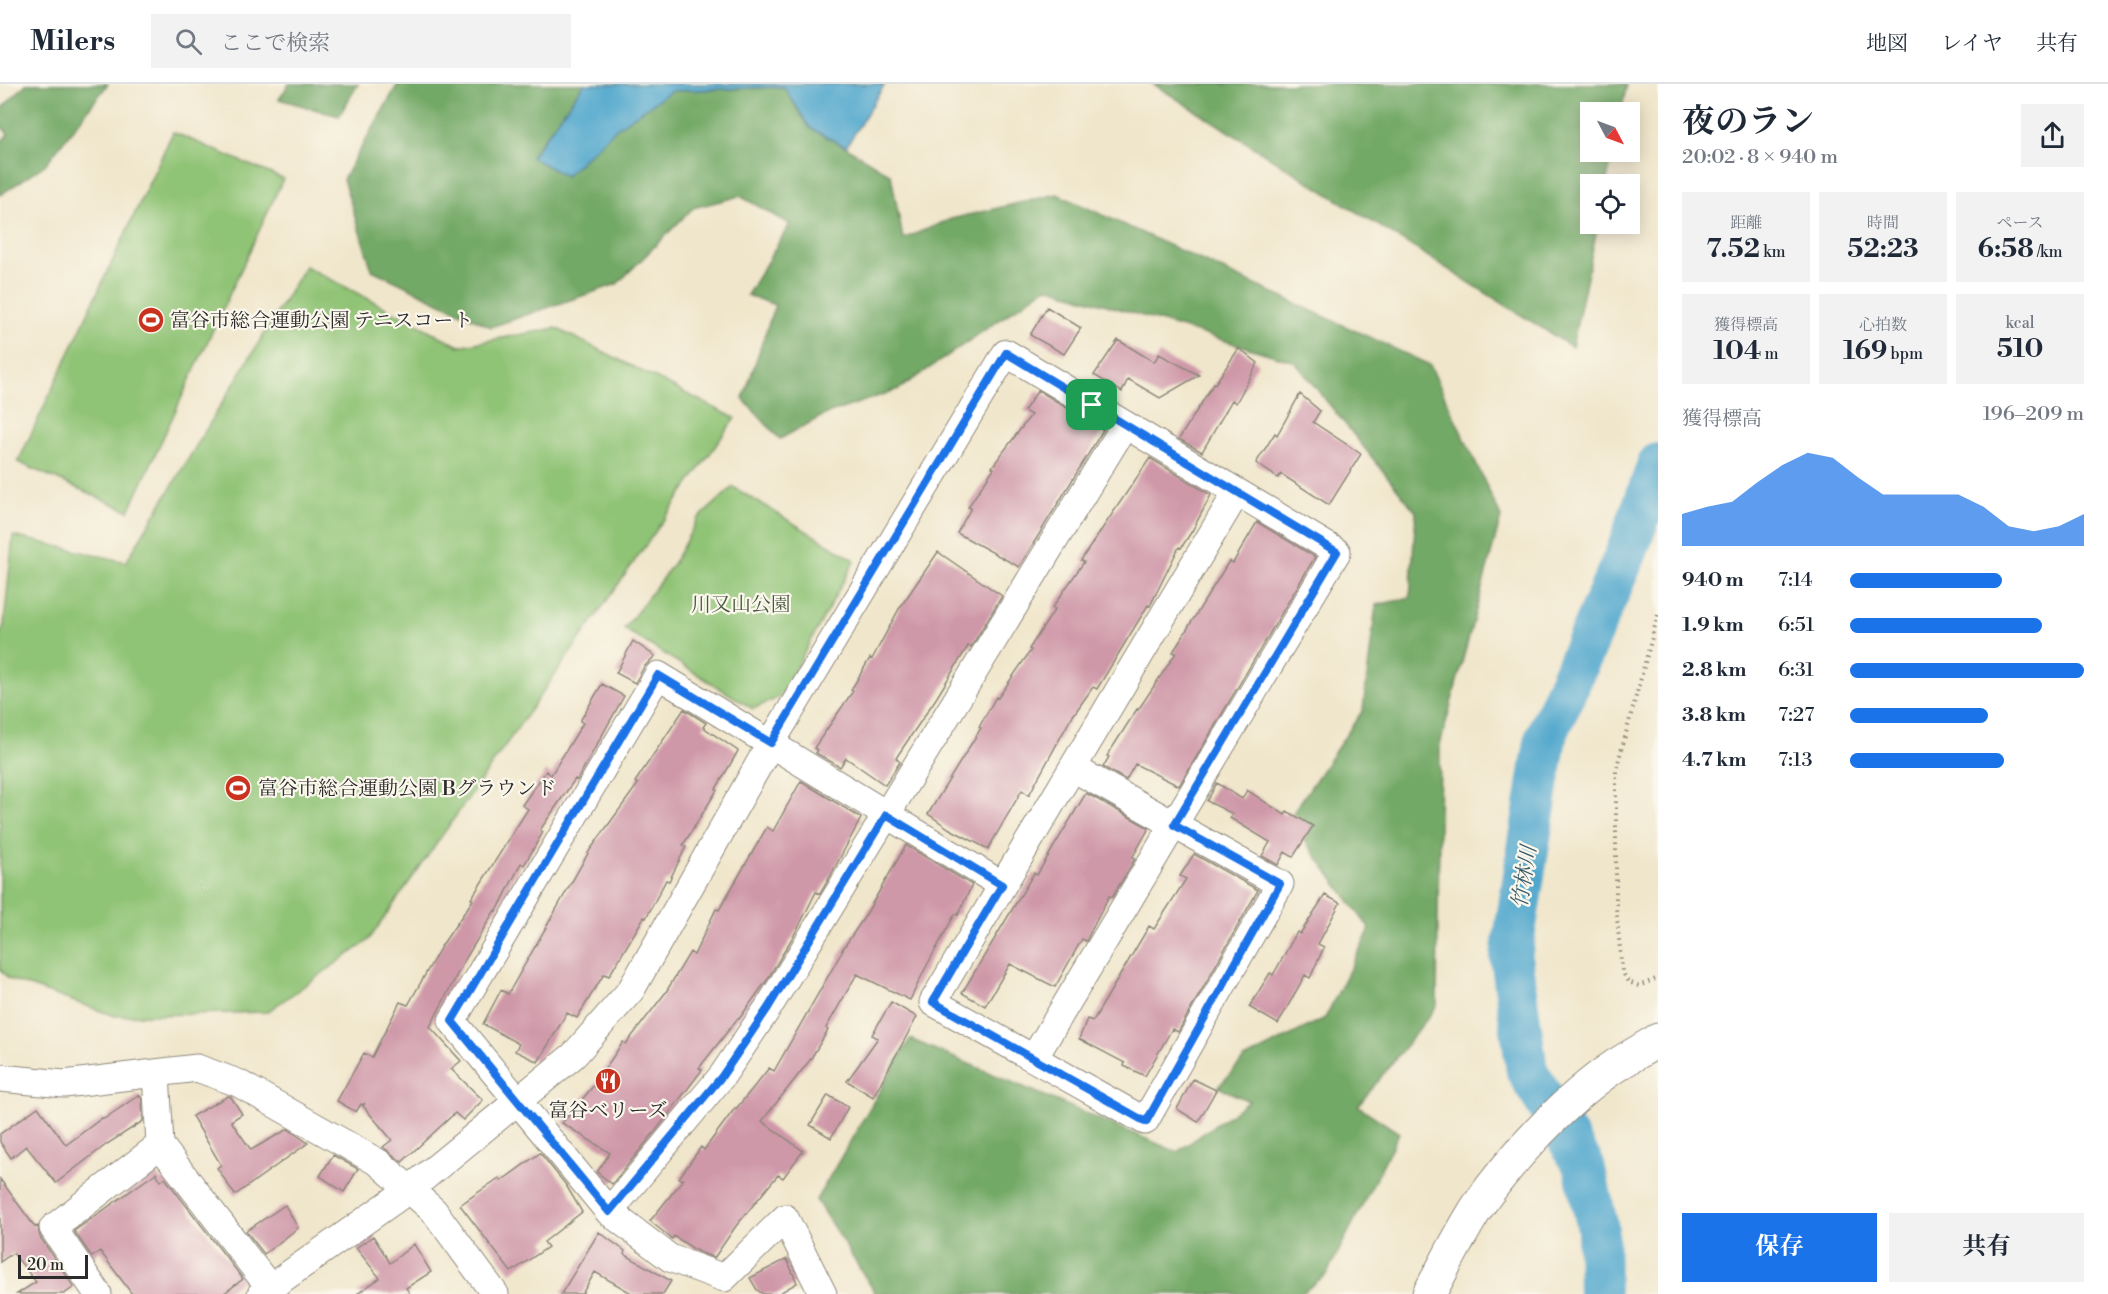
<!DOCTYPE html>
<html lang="ja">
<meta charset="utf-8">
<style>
:root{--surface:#fff;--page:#f2f2f3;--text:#1f2937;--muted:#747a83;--line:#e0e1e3;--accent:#1a73e8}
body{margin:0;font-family:"Libre Bodoni","Noto Serif JP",serif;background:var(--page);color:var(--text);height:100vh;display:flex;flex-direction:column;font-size:22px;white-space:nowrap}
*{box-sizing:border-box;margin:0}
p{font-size:20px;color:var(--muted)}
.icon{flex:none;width:33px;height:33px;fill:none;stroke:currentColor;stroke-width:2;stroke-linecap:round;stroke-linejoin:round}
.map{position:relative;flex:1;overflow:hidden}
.drawer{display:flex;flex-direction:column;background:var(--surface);width:450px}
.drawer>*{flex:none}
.needle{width:39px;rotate:131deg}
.controls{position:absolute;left:1580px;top:18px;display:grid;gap:12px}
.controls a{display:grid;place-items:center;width:60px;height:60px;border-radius:0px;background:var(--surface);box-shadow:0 3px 15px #0003;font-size:30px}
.scale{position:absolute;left:18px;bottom:15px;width:70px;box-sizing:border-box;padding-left:6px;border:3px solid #2b2b2b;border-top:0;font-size:16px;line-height:21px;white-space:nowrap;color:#2b2b2b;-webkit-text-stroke:4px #fbf7ec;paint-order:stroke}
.pin{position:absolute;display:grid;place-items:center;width:51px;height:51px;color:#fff;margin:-26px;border-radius:12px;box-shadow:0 3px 9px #0006}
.round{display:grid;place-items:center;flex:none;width:63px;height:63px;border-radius:0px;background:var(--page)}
.head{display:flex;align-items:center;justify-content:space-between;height:102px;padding:0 24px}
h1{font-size:33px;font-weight:700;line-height:45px}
.metrics{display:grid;grid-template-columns:repeat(3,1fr);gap:9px;height:102px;padding:6px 24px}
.metrics div{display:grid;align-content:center;border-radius:0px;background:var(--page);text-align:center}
.metrics b{font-size:26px;font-weight:700}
.metrics small{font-size:16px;font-weight:400}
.metrics p{font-size:16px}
.chart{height:168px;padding:12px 24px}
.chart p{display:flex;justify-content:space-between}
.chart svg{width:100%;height:108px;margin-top:6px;fill:var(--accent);opacity:.7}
.primary-button{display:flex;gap:12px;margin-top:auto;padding:12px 24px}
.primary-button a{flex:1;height:69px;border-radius:0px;background:var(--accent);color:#fff;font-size:24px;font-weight:700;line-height:69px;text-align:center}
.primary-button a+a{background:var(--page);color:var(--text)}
ul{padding:0 24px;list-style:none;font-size:20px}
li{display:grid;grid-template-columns:96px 72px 1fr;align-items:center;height:45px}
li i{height:15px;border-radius:8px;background:var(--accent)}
header{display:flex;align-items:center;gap:36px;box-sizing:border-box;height:84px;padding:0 30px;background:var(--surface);border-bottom:2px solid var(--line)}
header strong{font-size:28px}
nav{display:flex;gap:33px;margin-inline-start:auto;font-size:21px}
.search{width:420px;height:54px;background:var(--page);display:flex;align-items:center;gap:15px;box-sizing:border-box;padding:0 21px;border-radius:0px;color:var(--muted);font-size:22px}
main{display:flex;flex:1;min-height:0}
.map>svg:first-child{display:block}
.green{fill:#8fc375;stroke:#5d7750;stroke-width:1.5}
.forest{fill:#73a966;stroke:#4f6a48;stroke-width:1.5}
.water{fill:#51a7cd;stroke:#3e697c;stroke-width:1.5}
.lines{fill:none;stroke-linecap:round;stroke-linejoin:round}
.river{stroke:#51a7cd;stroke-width:42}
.building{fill:#cf98a9}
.minor-casing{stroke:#8e887b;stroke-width:29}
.tertiary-casing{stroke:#8e887b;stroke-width:35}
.path{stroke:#8e887b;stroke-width:4;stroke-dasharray:1.5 4.5;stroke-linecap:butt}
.minor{stroke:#fff;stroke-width:27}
.tertiary{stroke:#fff;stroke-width:33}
.route-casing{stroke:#fff;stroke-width:12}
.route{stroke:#1a73e8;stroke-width:8}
.labels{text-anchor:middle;stroke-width:4.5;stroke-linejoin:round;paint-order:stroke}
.poi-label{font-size:20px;fill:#2b2b2b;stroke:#fbf7ec;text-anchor:start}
.park-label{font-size:20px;fill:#495941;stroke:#fbf7ec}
.water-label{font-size:21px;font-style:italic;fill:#3a5d6c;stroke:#fbf7ec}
</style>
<header>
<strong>Milers</strong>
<div class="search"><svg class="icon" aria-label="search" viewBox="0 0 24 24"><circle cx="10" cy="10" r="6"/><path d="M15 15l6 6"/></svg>ここで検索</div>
<nav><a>地図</a><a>レイヤ</a><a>共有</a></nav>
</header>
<main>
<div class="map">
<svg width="1658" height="1210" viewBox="0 0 1658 1210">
<rect width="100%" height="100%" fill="#fbf7ec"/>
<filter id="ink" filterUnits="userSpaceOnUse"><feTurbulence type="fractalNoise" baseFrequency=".0167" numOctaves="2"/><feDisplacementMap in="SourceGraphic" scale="12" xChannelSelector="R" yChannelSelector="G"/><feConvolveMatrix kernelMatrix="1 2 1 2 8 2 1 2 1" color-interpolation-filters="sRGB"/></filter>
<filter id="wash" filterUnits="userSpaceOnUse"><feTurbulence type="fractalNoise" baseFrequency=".008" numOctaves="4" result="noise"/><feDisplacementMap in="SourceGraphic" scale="24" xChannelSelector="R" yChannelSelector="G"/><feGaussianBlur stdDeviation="1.35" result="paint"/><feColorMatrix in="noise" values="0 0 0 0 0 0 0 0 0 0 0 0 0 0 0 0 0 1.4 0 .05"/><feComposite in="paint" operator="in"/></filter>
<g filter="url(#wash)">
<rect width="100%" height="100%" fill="#f0e6cb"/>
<!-- green -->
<path class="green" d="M173 48 283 95 129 427 18 378Z
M305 182 459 262 556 244 735 334 368 857 267 928 115 932 9 895 0 885V551L4 541 13 452 126 478Z
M733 403 855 476 780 613 753 625 624 545 673 480 698 435Z"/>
<!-- forest -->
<path class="forest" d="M26 0H108L45 81 0 111V59L8 50 0 41V26Z
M289 0H358L339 32 279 15Z
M398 0H584L531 72 565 92 618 43 671 7 784 3 810 44 846 63 891 91 903 155 951 135 1057 110 1430 281 1501 433 1440 661 1437 922 1358 1022 1399 1049 1327 1190 1301 1210H876L816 1116 910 955 1177 1068 1249 1017 1218 1003 1244 975 1325 934 1370 845 1289 735 1363 626 1376 521 1410 514 1416 428 1295 278 1047 203 899 305 824 331 780 355 743 315 775 221 747 211 790 140 740 112 693 124 617 200 491 243 372 186 343 95Z
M1153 0H1627L1621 28H1590V68H1613L1606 100H1590V140H1598L1572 263Z"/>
<!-- water -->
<path class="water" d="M584 0H885L846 63 810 44 784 3 671 7 618 43 565 92 531 73Z"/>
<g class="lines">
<!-- river -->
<path class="river" d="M1599 1210 1598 1145 1584 1082 1527 987 1511 873 1546 652 1627 467 1658 380"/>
</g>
<g id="blocks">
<!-- building -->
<path class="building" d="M1047 223 1081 244 1064 270 1030 251Z
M1118 256 1154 278 1159 270 1199 291 1160 314 1128 295 1122 308 1094 291Z
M1239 264 1258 279 1236 319 1232 316 1202 368 1179 355 1214 299 1215 300Z
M1038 306 1103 346 1019 483 957 449 971 424 968 423 994 384 992 383 1031 331 1024 327Z
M1300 310 1320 327 1313 338 1361 370 1329 421 1281 390 1278 394 1256 379 1275 349 1277 351Z
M1150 374 1211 411 1192 447 1181 464 1179 463 1150 522 1148 521 1097 605 1093 603 1070 636 1029 711 1022 706 988 765 950 745 928 730 981 644 979 643 996 613 998 614 1031 566 1029 565 1055 525 1052 524 1084 478 1081 476Z
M1257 438 1315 473 1179 702 1135 680 1126 696 1103 683 1109 673 1107 672 1137 625 1138 626 1176 569 1173 568 1229 477 1233 479Z
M938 468 1002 512 971 563 968 562 937 613 896 674 900 678 885 701 846 674 840 683 816 669 818 666 814 664 853 607 851 606 870 574 872 575 899 525Z
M633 557 655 572 644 583 635 599 616 589Z
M602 600 624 612 577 696 575 695 540 746 543 748 524 781 521 779 497 827 495 826 464 877 430 943 461 977 451 985 483 1016 463 1036 455 1029 402 1078 383 1063 392 1056 363 1022 365 1019 362 1021 361 1020 356 1028 337 1017 364 969 372 973 400 918 408 921 442 861 473 816 471 815 528 725 522 721 546 687 551 691 583 639 580 637Z
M684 625 706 639 703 643 738 667 716 705 717 706 683 761 686 763 669 797 666 796 646 834 644 833 609 892 604 890 577 934 567 929 538 978 515 967 519 960 483 940 501 906 508 910 590 766 638 700 635 698Z
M801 697 861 734 831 791 820 810 816 808 797 846 767 896 739 935 738 934 699 984 702 986 657 1045 612 1100 597 1088 610 1069 562 1039 601 993 600 992 623 958 626 960 666 908 690 868 694 871 716 825 719 826 767 743 773 747Z
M1217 699 1242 715 1247 706 1285 731 1287 727 1313 742 1293 773 1285 768 1278 781 1262 772 1270 758 1230 734 1233 730 1207 717Z
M1086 709 1149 744 1132 774 1135 775 1112 813 1109 812 1086 857 1082 855 1055 903 1010 880 985 922 962 909 1034 789 1037 791Z
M906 761 972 801 958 831 955 830 925 885 910 916 857 890 826 944 828 946 810 976 762 1037 803 1067 783 1094 778 1091 736 1142 714 1174 697 1167 674 1152 672 1155 650 1137 683 1096 679 1094 701 1063 704 1066 735 1024 736 1025 769 984 774 987 843 866H842L865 832Z
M1194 770 1258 806 1178 948 1172 945 1145 992 1124 982 1125 979 1079 955 1087 935 1093 937 1149 842 1154 845 1186 795 1180 792Z
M1325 811 1340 819 1318 860 1324 863 1310 894 1305 891 1278 940 1249 923 1270 889 1273 891 1297 848 1300 850Z
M891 918 917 933 873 1013 847 997 878 954 872 951Z
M1193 995 1216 1006 1198 1038 1177 1025Z
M139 1011 142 1015 143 1037 107 1060 56 1099 26 1062 11 1074 0 1058V1050L38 1023 66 1061 102 1034 104 1035Z
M828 1011 848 1023 831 1054 810 1041Z
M228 1012 231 1013 242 1030 231 1037 251 1066 288 1045 308 1059 235 1111 217 1084 221 1081 192 1032Z
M540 1069 566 1101 582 1128 544 1158 548 1163 511 1188 460 1121 499 1094 501 1097Z
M333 1071 358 1085 344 1108 320 1092Z
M156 1089 161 1097 165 1094 243 1195 223 1210H132L100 1167 92 1173 74 1147Z
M0 1095 35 1143 38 1142 40 1153 74 1203 64 1210H17L36 1198 13 1169 0 1178Z
M285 1121 298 1144 264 1170 246 1147Z
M599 1148 625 1167 624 1170 671 1197 663 1210H633L595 1188 582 1210H561Z
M373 1152 390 1179 414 1160 431 1188 406 1204 410 1210H357L380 1194 356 1164Z
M787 1175 797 1199 778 1210H763L757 1206 750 1194Z"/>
</g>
</g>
<g filter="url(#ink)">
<use href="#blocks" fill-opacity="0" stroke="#8e887b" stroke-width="1.5"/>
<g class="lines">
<defs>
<path id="minor" d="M1073 684 1280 800 1145 1037 933 918 1237 408
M156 989 160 1061 270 1204
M0 994 64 1000 197 984 238 999 379 1079 434 1127 495 1210
M609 1128 722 992 768 924 1125 341
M98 1210 53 1144 160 1061
M261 1210 410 1105 574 971 631 906 771 659 1006 269 1337 468 1034 974
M823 1210 785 1134 724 1194 670 1174 609 1128 452 937 658 591 1002 801"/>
<path id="tertiary" d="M1429 1210C1445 1181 1460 1150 1478 1122 1510 1075 1567 1014 1615 982 1629 973 1644 965 1658 956"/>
</defs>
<!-- minor casing -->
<use href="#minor" class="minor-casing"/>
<!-- tertiary casing -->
<use href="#tertiary" class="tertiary-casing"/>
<!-- path -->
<path class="path" d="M1658 531 1616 686V823L1622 887 1628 898 1639 902 1658 894"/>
<!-- minor -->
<use href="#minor" class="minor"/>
<!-- tertiary -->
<use href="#tertiary" class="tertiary"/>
</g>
</g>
<g class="lines" filter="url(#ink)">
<defs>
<path id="route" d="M1006 269 1337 468 1174 741 1280 800 1146 1038 933 918 1002 801 886 731 768 924 722 992 609 1128 452 937 658 591 771 659Z"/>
</defs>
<!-- route casing -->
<use href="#route" class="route-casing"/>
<!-- route -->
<use href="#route" class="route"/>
</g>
<!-- icons -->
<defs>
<symbol id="stadium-disc" viewBox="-11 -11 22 22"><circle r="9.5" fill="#c8321e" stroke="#fbf7ec"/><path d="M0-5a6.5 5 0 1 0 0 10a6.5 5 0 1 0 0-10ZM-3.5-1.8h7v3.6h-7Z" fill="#fff"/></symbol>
<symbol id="restaurant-disc" viewBox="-11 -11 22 22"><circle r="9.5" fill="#c8321e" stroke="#fbf7ec"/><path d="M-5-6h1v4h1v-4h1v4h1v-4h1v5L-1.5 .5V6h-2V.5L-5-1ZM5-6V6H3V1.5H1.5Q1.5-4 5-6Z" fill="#fff"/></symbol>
</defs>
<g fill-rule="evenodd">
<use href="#stadium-disc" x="136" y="221" width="30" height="30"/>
<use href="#stadium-disc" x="223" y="689" width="30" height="30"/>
<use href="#restaurant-disc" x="593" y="982" width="30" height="30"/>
</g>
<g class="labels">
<!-- poi labels -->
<g class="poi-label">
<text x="170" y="243">富谷市総合運動公園 テニスコート</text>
<text x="258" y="711">富谷市総合運動公園 Bグラウンド</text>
<text x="608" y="1033" text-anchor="middle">富谷ベリーズ</text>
</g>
<!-- park labels -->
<g class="park-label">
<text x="741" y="527">川又山公園</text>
</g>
<!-- water labels -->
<g class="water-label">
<text transform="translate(1524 793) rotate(-81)" y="7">竹林川</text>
</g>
</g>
</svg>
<div class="controls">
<a><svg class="needle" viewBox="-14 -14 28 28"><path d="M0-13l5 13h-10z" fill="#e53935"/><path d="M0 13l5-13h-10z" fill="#747a83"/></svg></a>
<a><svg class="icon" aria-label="locate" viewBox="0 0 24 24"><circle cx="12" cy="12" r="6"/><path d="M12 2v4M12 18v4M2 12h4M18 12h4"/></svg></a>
</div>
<div class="scale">20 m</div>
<div class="pin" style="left:1092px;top:321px;background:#1e9e55"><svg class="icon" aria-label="arrive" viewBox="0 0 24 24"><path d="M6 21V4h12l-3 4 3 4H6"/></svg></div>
</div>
<section class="drawer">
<div class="head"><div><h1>夜のラン</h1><p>20:02 · 8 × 940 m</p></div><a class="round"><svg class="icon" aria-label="share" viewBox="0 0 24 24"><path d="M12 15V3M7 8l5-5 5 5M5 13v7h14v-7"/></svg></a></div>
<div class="metrics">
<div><p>距離</p><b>7.52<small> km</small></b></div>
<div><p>時間</p><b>52:23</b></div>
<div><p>ペース</p><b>6:58<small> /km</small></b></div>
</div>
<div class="metrics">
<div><p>獲得標高</p><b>104<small> m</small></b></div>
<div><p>心拍数</p><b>169<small> bpm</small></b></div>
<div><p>kcal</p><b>510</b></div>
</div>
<div class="chart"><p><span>獲得標高</span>196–209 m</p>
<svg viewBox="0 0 160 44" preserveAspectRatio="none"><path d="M0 44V31L10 28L20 26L30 18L40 11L50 6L60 8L70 16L80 23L90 23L100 23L110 23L120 28L130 36L140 38L150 36L160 31V44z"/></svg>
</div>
<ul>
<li><b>940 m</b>7:14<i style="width:65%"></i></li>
<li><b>1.9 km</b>6:51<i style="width:82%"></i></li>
<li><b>2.8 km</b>6:31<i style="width:100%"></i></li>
<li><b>3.8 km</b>7:27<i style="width:59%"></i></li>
<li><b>4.7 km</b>7:13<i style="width:66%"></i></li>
</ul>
<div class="primary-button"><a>保存</a><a>共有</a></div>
</section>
</main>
